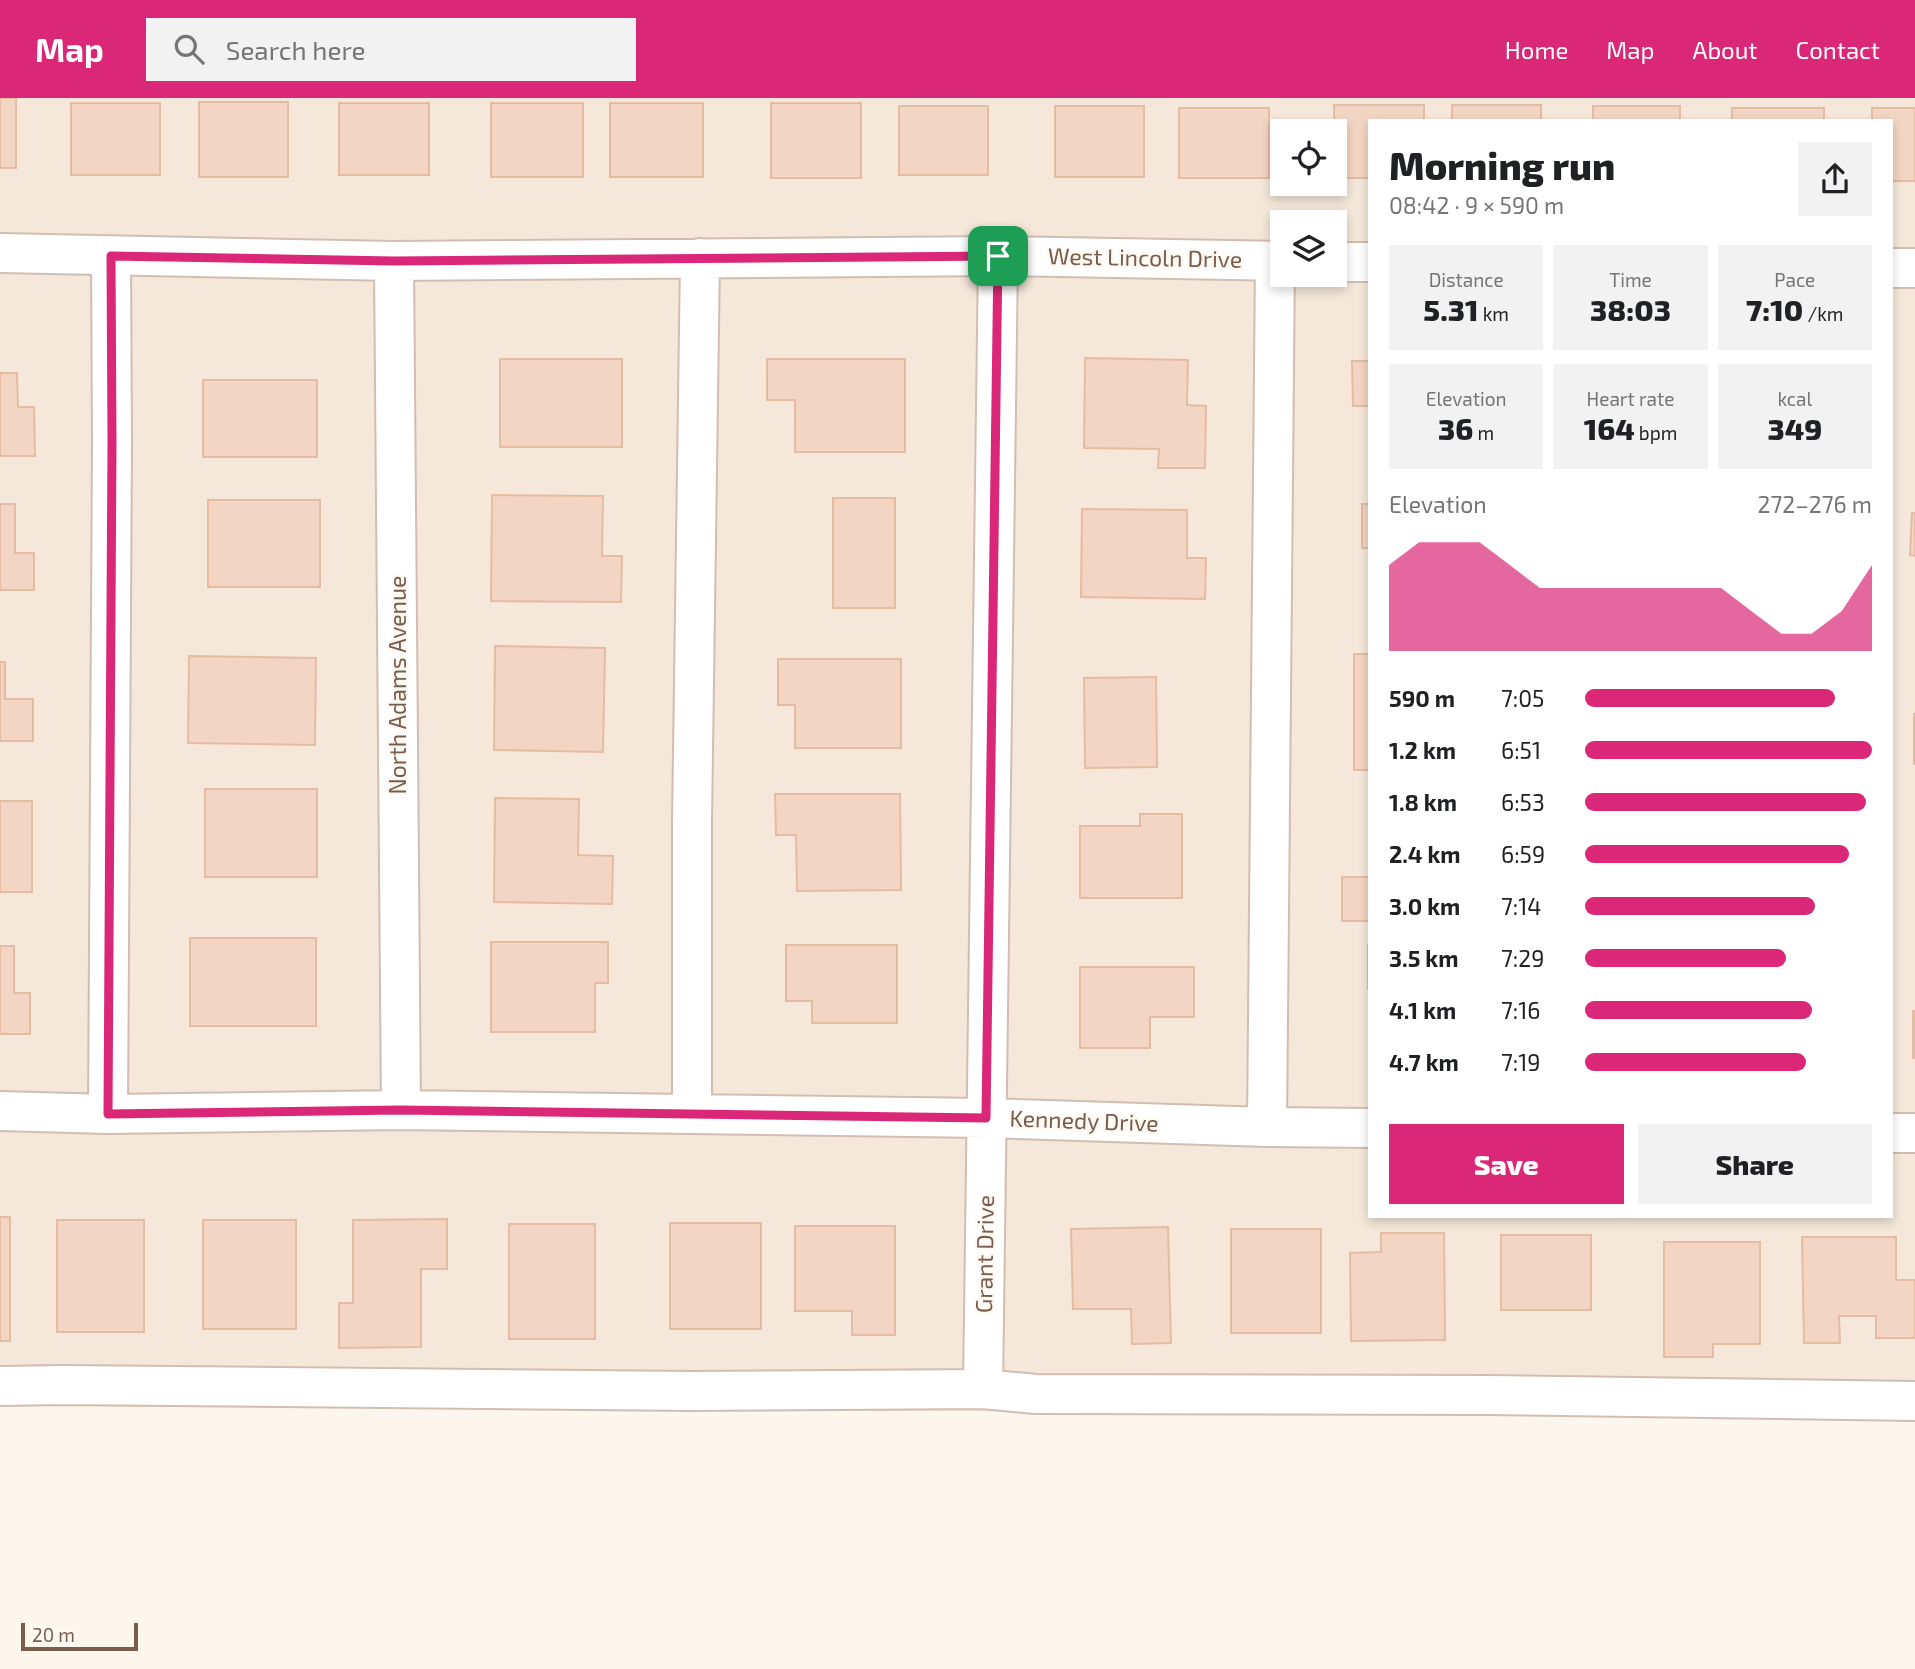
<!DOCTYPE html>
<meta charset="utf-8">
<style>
:root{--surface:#fff;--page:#f2f2f2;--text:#202124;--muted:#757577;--accent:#db2777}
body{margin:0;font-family:"Exo 2",sans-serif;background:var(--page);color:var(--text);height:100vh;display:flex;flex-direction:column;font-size:26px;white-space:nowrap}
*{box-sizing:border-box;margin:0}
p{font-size:23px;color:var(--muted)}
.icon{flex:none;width:38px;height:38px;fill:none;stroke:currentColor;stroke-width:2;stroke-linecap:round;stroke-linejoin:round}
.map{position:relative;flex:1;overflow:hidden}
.sheet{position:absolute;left:1368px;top:21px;width:525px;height:1099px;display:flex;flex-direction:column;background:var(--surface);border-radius:0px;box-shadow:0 4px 10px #0003}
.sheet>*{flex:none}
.controls{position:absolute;left:1270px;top:21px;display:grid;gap:14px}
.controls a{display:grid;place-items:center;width:77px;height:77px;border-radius:0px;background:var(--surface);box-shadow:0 4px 10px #0003;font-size:35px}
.scale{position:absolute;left:21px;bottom:18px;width:117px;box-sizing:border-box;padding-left:7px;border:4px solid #7a5c4d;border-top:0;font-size:19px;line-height:24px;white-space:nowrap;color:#7a5c4d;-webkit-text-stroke:5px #fffaf3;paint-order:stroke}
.pin{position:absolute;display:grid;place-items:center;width:60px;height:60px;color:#fff;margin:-30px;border-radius:14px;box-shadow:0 4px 10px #0006}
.round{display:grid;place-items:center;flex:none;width:74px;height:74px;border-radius:0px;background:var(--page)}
.headline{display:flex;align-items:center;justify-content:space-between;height:119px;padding:0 21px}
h1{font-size:38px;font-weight:800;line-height:52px}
.stats{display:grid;grid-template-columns:repeat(3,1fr);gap:10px;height:119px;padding:7px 21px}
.stats div{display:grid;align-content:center;border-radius:0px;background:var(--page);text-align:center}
.stats b{font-size:30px;font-weight:800}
.stats small{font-size:19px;font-weight:400}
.stats p{font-size:19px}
.chart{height:196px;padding:14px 21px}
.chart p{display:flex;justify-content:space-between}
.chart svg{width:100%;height:126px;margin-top:7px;fill:var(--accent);opacity:.7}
.primary-button{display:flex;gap:14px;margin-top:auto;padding:14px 21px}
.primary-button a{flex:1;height:80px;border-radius:0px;background:var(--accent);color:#fff;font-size:28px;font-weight:800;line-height:80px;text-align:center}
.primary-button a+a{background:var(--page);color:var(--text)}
ul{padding:0 21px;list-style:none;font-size:23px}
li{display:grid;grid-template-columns:112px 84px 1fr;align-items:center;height:52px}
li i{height:18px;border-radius:9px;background:var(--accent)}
header{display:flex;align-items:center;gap:42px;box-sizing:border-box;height:98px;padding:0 35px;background:var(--accent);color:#fff}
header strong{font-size:33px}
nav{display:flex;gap:38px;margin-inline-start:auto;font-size:24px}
.search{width:490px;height:63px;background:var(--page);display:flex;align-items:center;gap:18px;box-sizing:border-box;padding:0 24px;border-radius:0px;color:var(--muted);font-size:26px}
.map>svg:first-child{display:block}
.residential{fill:#f5e8da;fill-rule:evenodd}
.building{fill:#f3d5c3;stroke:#e6bba3;stroke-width:2}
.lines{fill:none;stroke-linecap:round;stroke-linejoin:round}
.minor-casing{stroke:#d1beb0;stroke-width:42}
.minor{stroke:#fff;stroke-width:38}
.route-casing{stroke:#fff;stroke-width:14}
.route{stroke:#db2777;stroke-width:9}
.labels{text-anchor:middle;stroke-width:5;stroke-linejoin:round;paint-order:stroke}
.street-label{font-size:23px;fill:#7a5c4d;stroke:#fffaf3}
</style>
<header>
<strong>Map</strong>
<div class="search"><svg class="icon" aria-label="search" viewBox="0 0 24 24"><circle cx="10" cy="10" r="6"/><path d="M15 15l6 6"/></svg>Search here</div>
<nav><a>Home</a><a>Map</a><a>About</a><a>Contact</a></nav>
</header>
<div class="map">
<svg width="1915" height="1571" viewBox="0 0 1915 1571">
<rect width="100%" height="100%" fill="#fdf6ec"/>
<!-- residential -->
<path class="residential" d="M0 0H1915V1319L0 1308ZM1370 23H1892V1118H1370ZM1283 33H1335V86H1283ZM1283 124H1335V177H1283Z"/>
<!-- building -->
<path class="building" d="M0 0H16V70H0Z
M199 4H288V79H199Z
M71 5H160V77H71Z
M339 5H429V77H339Z
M491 5H583V79H491Z
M610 5H703V79H610Z
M771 5H861V80H771Z
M1334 7H1424V23H1370V80H1335Z
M1452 7H1541V23H1452Z
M899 8H988V77H899Z
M1055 8H1144V79H1055Z
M1593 8H1680V23H1593Z
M1179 10H1269V80H1179Z
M1732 10H1824V23H1732Z
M1872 10H1915V83H1892V23H1872Z
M1085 260 1188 262 1187 307 1206 308 1205 370H1158L1159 351 1084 350Z
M500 261H622V349H500Z
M767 261H905V354H795V302H767Z
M1352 263H1370V308H1353Z
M0 275H17L18 309H34L35 358H0Z
M203 282H317V359H203Z
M492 397 603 398 602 458H622L621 504 491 503Z
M833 400H895V510H833Z
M208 402H320V489H208Z
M0 406H15V455H34V492H0Z
M1362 406H1370V450H1362Z
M1082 411 1187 412V460H1206L1205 501 1081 499Z
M1912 415H1915V458L1910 457Z
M495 548 605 550 603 654 494 652Z
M1354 556H1370V672H1354Z
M189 558 316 560 315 647 188 645Z
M778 561H901V650H795V607H778Z
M0 564H5V601H33V643H0Z
M1156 579 1157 669 1085 670 1084 580Z
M1914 616H1915V666H1914Z
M205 691H317V779H205Z
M775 696H900L901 792 797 793 796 737H776Z
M495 700 579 701 578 757 613 758 612 806 494 804Z
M0 703H32V794H0Z
M1140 716H1182V800H1080V728H1140Z
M1342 779H1370V823H1342Z
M190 840H316V928H190Z
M491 844H608V885H595V934H491Z
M786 847H897V925H812V903H786Z
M1368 847H1370V891H1368Z
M0 848H14V895H30V936H0Z
M1080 869H1194V919H1150V950H1080Z
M1913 913H1915V960H1913Z
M0 1119H10V1243H0Z
M447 1121V1171H421V1249L339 1250V1205H353V1122Z
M57 1122H144V1234H57Z
M203 1122H296V1231H203Z
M670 1125H761V1231H670Z
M509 1126H595V1241H509Z
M795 1128H895V1237H852V1213H795Z
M1168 1129 1171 1245 1132 1246 1131 1211H1073L1071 1131Z
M1231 1131H1321V1235H1231Z
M1381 1135H1444L1445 1242 1351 1243 1350 1155 1381 1154Z
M1501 1137H1591V1212H1501Z
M1802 1139H1896V1182H1915V1240H1876V1218H1839L1840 1245H1804Z
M1664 1144H1760V1246H1713V1259H1664Z"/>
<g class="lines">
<defs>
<path id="minor" d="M0 155 394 163 998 158 1283 163
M394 163 401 1012
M1335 164H1370
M1892 170H1915
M0 1013 108 1016 401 1012 986 1020 1267 1029 1370 1030
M108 1016 112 345 111 158
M692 1016V724L700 160
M1267 1029 1275 163
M1892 1035H1915
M0 1288 62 1287 693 1293 983 1291 1036 1296 1488 1297 1915 1303
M983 1291 998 158"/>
</defs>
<!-- minor casing -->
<use href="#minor" class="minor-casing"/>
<!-- minor -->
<use href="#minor" class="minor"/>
</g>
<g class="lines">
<defs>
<path id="route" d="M111 158 394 163 998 158 986 1020 401 1012 108 1016 112 345Z"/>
</defs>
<!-- route casing -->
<use href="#route" class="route-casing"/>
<!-- route -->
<use href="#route" class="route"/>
</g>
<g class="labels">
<!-- street labels -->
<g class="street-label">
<text transform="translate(1145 160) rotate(1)" y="8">West Lincoln Drive</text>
<text transform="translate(398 587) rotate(-90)" y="8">North Adams Avenue</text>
<text transform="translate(1084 1023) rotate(2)" y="8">Kennedy Drive</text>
<text transform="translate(985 1156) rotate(-89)" y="8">Grant Drive</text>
</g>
</g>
</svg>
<div class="controls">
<a><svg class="icon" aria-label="locate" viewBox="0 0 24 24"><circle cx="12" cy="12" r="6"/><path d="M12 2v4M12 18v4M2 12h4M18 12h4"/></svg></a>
<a><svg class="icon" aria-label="layers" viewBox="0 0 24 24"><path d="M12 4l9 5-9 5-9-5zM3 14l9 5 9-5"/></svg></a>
</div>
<div class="scale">20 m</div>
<div class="pin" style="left:998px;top:158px;background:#1e9e55"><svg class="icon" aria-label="arrive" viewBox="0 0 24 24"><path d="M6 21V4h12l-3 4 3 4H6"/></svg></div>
<section class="sheet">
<div class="headline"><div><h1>Morning run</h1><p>08:42 · 9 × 590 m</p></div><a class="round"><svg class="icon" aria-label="share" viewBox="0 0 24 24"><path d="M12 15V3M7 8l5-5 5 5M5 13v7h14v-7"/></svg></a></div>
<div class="stats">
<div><p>Distance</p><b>5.31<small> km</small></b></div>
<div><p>Time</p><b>38:03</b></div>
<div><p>Pace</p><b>7:10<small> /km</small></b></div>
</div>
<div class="stats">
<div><p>Elevation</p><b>36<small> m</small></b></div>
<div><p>Heart rate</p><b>164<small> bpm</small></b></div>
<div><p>kcal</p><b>349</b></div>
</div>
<div class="chart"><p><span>Elevation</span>272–276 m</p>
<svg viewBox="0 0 160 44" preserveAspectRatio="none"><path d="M0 44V14L10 6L20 6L30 6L40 14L50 22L60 22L70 22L80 22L90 22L100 22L110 22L120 30L130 38L140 38L150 30L160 14V44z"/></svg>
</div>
<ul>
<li><b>590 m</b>7:05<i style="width:87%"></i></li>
<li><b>1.2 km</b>6:51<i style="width:100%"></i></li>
<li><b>1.8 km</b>6:53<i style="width:98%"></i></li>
<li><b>2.4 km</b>6:59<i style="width:92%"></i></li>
<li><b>3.0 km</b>7:14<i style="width:80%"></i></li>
<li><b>3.5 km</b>7:29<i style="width:70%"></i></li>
<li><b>4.1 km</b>7:16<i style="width:79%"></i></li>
<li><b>4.7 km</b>7:19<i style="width:77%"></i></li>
</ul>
<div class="primary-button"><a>Save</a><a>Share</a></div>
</section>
</div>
